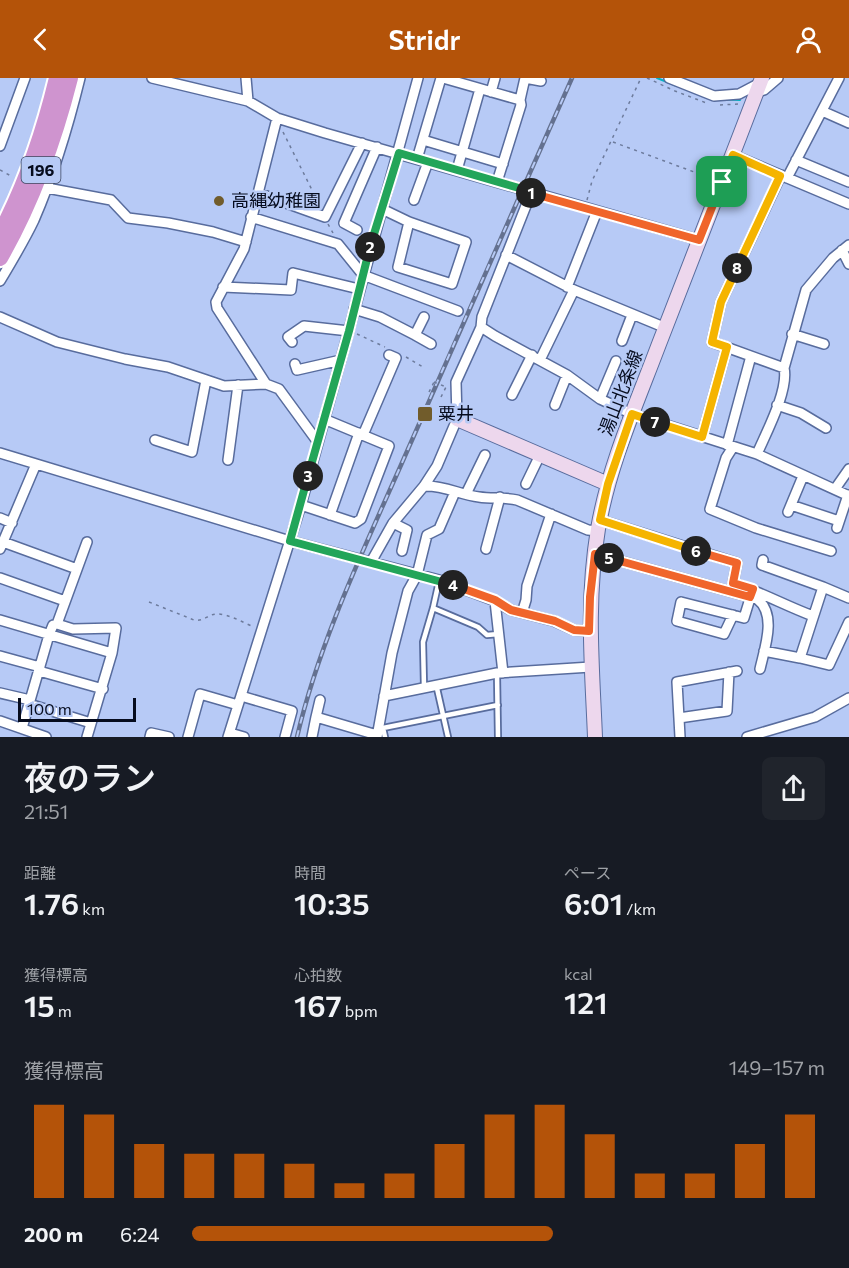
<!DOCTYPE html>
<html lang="ja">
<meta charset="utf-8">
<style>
:root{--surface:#171b24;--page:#20242c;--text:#f1f3f6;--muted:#9ea1a6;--accent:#b45309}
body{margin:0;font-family:Commissioner,"Noto Sans JP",sans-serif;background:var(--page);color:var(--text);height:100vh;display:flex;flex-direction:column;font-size:22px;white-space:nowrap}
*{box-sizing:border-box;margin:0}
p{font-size:20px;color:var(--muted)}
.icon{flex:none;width:33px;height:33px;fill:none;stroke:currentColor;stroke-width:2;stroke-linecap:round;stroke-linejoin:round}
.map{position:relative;height:659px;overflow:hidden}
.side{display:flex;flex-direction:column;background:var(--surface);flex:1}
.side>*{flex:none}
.scale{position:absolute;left:18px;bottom:15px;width:118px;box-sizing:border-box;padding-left:6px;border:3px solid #060c1e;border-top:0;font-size:16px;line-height:21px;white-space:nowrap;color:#060c1e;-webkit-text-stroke:4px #b7caf6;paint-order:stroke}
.pin{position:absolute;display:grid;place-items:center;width:51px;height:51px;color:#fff;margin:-26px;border-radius:12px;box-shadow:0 3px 9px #0006}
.km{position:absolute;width:30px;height:30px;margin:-15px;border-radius:50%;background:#222;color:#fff;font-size:16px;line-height:30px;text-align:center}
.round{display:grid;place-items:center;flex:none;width:63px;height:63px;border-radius:9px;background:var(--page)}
.summary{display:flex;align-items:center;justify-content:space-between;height:102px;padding:0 24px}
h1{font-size:33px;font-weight:600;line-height:45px}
.stats{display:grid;grid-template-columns:repeat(3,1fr);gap:9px;height:102px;padding:6px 24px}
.stats div{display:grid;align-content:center}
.stats b{font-size:30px;font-weight:600}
.stats small{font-size:16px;font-weight:400}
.stats p{font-size:16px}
.chart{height:168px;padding:12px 24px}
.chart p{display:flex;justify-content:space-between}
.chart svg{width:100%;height:108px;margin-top:6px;stroke:var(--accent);stroke-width:6}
ul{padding:0 24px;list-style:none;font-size:20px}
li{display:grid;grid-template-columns:96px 72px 1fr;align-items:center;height:45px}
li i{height:15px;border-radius:8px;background:var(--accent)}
header{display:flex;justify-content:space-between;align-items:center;height:78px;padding:0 24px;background:var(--accent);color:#fff;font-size:27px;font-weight:600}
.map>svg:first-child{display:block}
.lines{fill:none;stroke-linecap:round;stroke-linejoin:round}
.stream{stroke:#00b3c4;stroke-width:2}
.service-casing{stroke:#586c9d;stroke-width:8}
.minor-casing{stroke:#586c9d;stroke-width:12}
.secondary-casing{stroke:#586c9d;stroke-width:16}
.trunk-casing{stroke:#fff;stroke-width:20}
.path{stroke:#6d7b9c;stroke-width:1.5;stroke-dasharray:3 4.5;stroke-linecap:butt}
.service{stroke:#fff;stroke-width:4.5}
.minor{stroke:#fff;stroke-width:9}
.secondary{stroke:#edd7ed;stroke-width:14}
.trunk{stroke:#cf94cf;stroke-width:16}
.rail-casing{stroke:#647190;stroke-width:4.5}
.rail{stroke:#b7caf6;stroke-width:2;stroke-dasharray:7;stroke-linecap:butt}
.path-bridge{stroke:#6d7b9c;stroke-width:1.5;stroke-dasharray:3 4.5;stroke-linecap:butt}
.split-1-casing{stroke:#fff;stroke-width:12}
.split-2-casing{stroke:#fff;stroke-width:12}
.split-3-casing{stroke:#fff;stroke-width:12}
.split-4-casing{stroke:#fff;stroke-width:12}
.split-5-casing{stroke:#fff;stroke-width:12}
.split-6-casing{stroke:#fff;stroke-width:12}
.split-7-casing{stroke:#fff;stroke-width:12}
.split-8-casing{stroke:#fff;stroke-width:12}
.split-9-casing{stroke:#fff;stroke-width:12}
.split-1{stroke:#f0652b;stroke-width:8}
.split-2{stroke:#22a559;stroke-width:8}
.split-3{stroke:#22a559;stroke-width:8}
.split-4{stroke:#22a559;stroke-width:8}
.split-5{stroke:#f0652b;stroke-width:8}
.split-6{stroke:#f0652b;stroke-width:8}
.split-7{stroke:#f5b400;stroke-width:8}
.split-8{stroke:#f5b400;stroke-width:8}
.split-9{stroke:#f5b400;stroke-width:8}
.poi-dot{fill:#715c2b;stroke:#b7caf6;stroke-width:2}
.labels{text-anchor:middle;stroke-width:5;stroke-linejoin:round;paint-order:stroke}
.shield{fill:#b7caf6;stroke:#3b455f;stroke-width:1.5}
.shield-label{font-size:16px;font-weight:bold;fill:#060c1e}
.poi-label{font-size:18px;fill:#060c1e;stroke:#b7caf6;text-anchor:start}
.street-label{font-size:18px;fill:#060c1e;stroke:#b7caf6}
</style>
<header><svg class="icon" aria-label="back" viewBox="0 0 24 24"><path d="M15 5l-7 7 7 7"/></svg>Stridr<svg class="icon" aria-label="person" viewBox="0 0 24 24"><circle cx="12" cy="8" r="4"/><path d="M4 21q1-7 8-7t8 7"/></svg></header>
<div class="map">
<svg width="849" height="659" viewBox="0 0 849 659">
<rect width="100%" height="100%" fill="#b7caf6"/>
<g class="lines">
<!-- stream -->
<path class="stream" d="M657 0 677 8
M716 21 740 22"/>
<defs>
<path id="service" d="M433 530 478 549 487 557 499 556
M497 596 498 659
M436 606 448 659
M424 609 423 564 433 530 439 503
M385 659 383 650 498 627"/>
<path id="minor" d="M152 0 248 23 277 40 325 55 699 162
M246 0 248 23
M443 0 520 22 521 27 497 104
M669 0 714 18 739 16 760 5
M491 14 495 0
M757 14 764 12 778 0
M520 22 525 0 541 3
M822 33 849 45
M423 62 503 86
M0 68 25 0
M733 77 849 126
M417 81 441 0
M796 82 849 104
M457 92 480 11
M781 97 721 224 712 264 784 290
M787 100 839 0
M47 110 111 122 128 140 168 145 213 154 246 164
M258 115 325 139 362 65
M414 122 428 84
M382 131 409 144 466 164 452 206 398 189 409 144
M251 139 338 166 363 197 458 233
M357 152 344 145 377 69
M842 172 849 186
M506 177 574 212 666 250
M0 203C12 183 24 163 34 142 54 96 68 49 80 0
M223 209 291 212 293 195 359 211
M567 209 597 133
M354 231 380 239 415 257 424 239
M0 239 57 264 125 281 168 289 224 308 266 306 279 311 317 363
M481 249 495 258 567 297 600 321 632 336 757 376 849 418
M792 256 824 266
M415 257 431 266
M622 263 632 237
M292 264 288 259 304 248 349 253
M540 282 574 212
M295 286 297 292 341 282
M266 306 217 230 216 224 244 171 277 40
M512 317 532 277
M600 321 616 283
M555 327 567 297
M777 327 801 335 826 350
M363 357 396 280 389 277
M702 359 727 269
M155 362 192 374 206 302
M727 367 751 278
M733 369 726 380 710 431 756 450 831 473
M0 375 290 463 439 502 495 523 511 532 554 543 574 552 589 553
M757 376C766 355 789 312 784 290L806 212 833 180 849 167
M228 382 238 307
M526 406 540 377
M424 408C444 407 460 417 479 419 492 421 504 419 517 422L588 452 598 453
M835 411 849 391
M466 416 485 377
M301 427 355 445 361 441 389 368 324 341
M791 427 839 443
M788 434 803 398
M330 437 359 355
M0 440 12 445
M600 442 737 485 733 505C761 514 786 528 813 538
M393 445 407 452 402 473
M837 450 848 417
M3 464 77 491
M0 471 36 386
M486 471 500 419
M595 476 757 521C777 536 765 569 760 591
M763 482 762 487 823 509
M371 484 393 445 424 408 437 388 457 341 456 304 481 249 482 239 531 115
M0 500 65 523
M849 520 823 509 800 580 829 587 849 544
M495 523 503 595
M522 535 526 522 527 508 551 436
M733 537 724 556 677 543 681 524 744 540 752 514
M0 542 112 575 87 659
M57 546 73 551 116 550 112 575
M764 573 800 580
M0 578 40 589
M39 593 103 611
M0 615 30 622
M241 618 292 633 285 659
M384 618 497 595 591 589
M29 626 91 645
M316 639 320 622
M679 640 727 633 729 594
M0 643 46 659
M22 650 49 557 53 547 57 546 87 464
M230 655 244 659
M150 659 151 655 169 659
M188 659 200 616 238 627
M228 659 301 427 418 0
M312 659 316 639 377 657
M377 659 392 575 408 513 417 497 427 457 439 451 455 414
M680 659 677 604 737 593
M747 659 815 639 849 620"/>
<path id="secondary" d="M457 341 608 406
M595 659C592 586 586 525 598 451 609 387 636 327 659 266 693 178 728 89 762 0"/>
<path id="trunk" d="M0 156C26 107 44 54 57 0
M0 180C32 124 54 63 70 0"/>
</defs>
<!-- service casing -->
<use href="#service" class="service-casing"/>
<!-- minor casing -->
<use href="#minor" class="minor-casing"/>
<!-- secondary casing -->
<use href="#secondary" class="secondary-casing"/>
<!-- trunk casing -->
<use href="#trunk" class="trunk-casing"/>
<!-- path -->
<path class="path" d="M647 0 675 13 709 26
M720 27 739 26
M283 54 320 128
M613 64 713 101
M0 92 13 99
M587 122 592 103 641 0
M328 146 333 155
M357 256 385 269
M406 279 423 289
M429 314 434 304
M441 319 446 309
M149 524 194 542C204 544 208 536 217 536 229 536 244 545 254 549"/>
<!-- service -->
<use href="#service" class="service"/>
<!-- minor -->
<use href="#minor" class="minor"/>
<!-- secondary -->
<use href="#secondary" class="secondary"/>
<!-- trunk -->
<use href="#trunk" class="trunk"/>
<defs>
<path id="rail" d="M297 659C319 565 362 475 401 387 457 258 515 129 572 0"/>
</defs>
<!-- rail casing -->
<use href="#rail" class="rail-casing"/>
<!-- rail -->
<use href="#rail" class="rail"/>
<!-- path-bridge -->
<path class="path-bridge" d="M434 304 446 309"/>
</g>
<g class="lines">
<defs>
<path id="split-1" d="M531 115 699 162 722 104"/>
<path id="split-2" d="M370 169 399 75 519 110 531 115"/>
<path id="split-3" d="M308 398 349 253 370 169"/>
<path id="split-4" d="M308 398 290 463 453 507"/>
<path id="split-5" d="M453 507 495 522 511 532 555 543 574 552 589 553 590 519 595 476 609 480"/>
<path id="split-6" d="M609 480 750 519 753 511 733 505 737 485 696 473"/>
<path id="split-7" d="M655 344 632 336 608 406 600 442 696 473"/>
<path id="split-8" d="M655 344 702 359 727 269 712 264 721 224 737 190"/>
<path id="split-9" d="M722 104 733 77 780 98 737 190"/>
</defs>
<!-- split-1 casing -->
<use href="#split-1" class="split-1-casing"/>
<!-- split-2 casing -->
<use href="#split-2" class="split-2-casing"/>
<!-- split-3 casing -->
<use href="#split-3" class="split-3-casing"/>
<!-- split-4 casing -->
<use href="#split-4" class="split-4-casing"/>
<!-- split-5 casing -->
<use href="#split-5" class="split-5-casing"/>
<!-- split-6 casing -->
<use href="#split-6" class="split-6-casing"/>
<!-- split-7 casing -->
<use href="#split-7" class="split-7-casing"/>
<!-- split-8 casing -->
<use href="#split-8" class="split-8-casing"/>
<!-- split-9 casing -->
<use href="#split-9" class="split-9-casing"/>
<!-- split-1 -->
<use href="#split-1" class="split-1"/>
<!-- split-2 -->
<use href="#split-2" class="split-2"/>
<!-- split-3 -->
<use href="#split-3" class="split-3"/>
<!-- split-4 -->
<use href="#split-4" class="split-4"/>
<!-- split-5 -->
<use href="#split-5" class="split-5"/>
<!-- split-6 -->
<use href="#split-6" class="split-6"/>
<!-- split-7 -->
<use href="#split-7" class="split-7"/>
<!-- split-8 -->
<use href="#split-8" class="split-8"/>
<!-- split-9 -->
<use href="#split-9" class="split-9"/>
</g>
<!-- markers -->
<g class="poi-dot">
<circle cx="219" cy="123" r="6"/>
<rect x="417" y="328" width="16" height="16" rx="3"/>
</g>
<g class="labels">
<!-- shield labels -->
<rect class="shield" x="21.5" y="79" width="39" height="26" rx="4.5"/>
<g class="shield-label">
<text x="41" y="98">196</text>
</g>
<!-- poi labels -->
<g class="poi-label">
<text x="231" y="129">高縄幼稚園</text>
<text x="438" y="342">粟井</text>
</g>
<!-- street labels -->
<g class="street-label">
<text transform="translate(621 315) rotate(-69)" y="6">湯山北条線</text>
</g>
</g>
</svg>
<div class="scale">100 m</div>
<div class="pin" style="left:722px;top:104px;background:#1e9e55"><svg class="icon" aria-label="arrive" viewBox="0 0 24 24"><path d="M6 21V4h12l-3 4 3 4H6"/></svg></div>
<b class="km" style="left:531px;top:115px">1</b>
<b class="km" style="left:370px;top:169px">2</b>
<b class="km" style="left:308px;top:398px">3</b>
<b class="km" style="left:453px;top:507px">4</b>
<b class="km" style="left:609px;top:480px">5</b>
<b class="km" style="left:696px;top:473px">6</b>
<b class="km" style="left:655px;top:344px">7</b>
<b class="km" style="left:737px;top:190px">8</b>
</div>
<section class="side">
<div class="summary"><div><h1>夜のラン</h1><p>21:51</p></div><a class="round"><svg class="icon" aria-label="share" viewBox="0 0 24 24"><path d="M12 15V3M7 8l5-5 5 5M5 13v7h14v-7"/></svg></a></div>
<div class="stats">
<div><p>距離</p><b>1.76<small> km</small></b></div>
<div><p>時間</p><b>10:35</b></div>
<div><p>ペース</p><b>6:01<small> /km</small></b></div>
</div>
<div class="stats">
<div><p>獲得標高</p><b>15<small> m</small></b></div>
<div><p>心拍数</p><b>167<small> bpm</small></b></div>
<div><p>kcal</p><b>121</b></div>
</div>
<div class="chart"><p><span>獲得標高</span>149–157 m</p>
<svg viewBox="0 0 160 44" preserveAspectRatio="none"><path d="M5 44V6M15 44V10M25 44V22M35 44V26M45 44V26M55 44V30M65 44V38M75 44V34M85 44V22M95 44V10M105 44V6M115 44V18M125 44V34M135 44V34M145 44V22M155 44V10"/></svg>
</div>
<ul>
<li><b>200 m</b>6:24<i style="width:57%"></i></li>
</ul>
</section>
